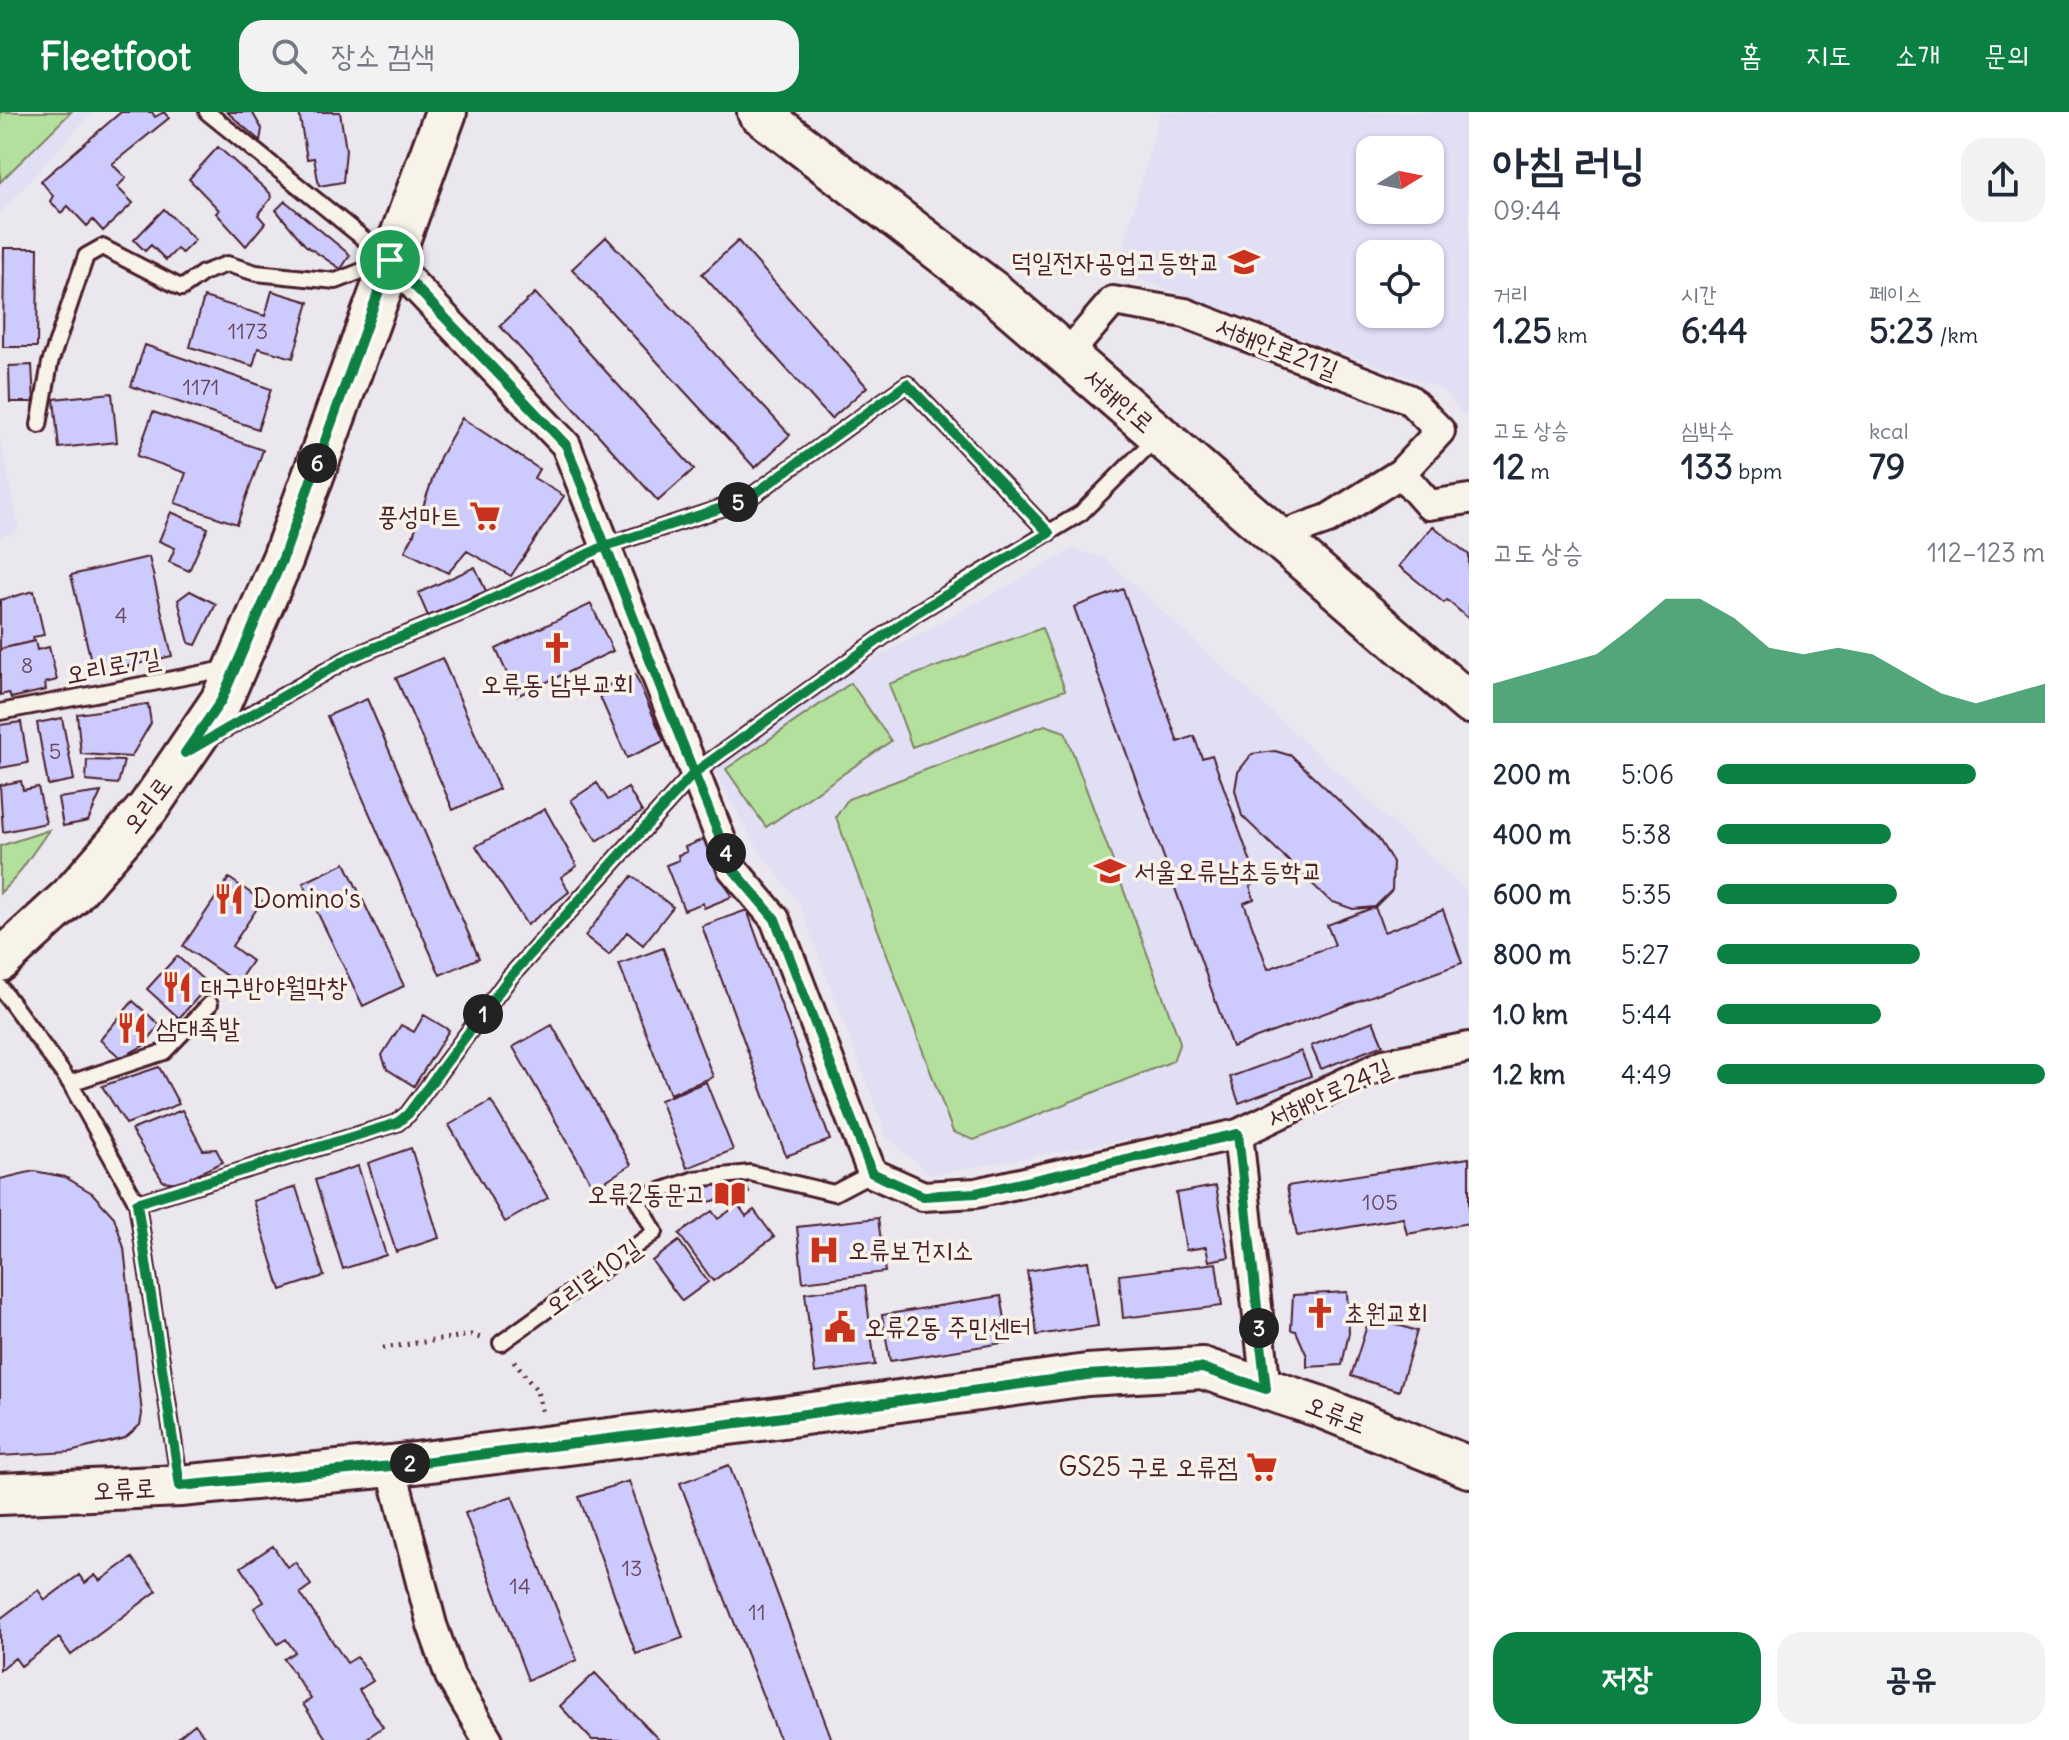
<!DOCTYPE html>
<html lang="ko">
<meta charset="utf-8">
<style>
:root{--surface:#fff;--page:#f2f2f3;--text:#1f2937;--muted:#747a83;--accent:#0b8043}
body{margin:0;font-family:Delius,"Poor Story",sans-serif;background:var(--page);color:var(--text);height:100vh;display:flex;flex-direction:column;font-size:30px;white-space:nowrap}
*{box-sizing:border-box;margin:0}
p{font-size:26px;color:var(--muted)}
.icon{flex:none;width:44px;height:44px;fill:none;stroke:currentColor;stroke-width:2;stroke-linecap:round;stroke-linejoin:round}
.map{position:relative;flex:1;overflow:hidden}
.panel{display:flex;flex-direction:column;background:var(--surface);width:600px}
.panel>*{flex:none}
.needle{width:52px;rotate:80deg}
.fabs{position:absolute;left:1356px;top:24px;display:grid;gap:16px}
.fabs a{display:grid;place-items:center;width:88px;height:88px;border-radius:16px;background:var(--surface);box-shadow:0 2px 6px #0004;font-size:40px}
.pin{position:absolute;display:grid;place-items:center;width:68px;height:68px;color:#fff;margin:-34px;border:4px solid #fff;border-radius:50%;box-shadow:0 2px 8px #0007}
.km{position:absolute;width:40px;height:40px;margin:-20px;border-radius:50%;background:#222;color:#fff;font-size:22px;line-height:40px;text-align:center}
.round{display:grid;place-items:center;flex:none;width:84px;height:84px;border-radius:24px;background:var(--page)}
.summary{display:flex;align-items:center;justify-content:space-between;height:136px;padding:0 24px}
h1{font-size:44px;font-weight:700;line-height:60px}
.stats{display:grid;grid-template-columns:repeat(3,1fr);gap:12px;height:136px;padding:8px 24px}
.stats div{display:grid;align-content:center}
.stats b{font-size:34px;font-weight:700}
.stats small{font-size:22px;font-weight:400}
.stats p{font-size:22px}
.chart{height:224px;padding:16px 24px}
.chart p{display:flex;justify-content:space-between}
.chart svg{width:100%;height:144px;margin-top:8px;fill:var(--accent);opacity:.7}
.primary-button{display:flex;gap:16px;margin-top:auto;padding:16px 24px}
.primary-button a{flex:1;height:92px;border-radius:24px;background:var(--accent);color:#fff;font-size:32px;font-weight:700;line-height:92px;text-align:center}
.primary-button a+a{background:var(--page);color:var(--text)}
ul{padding:0 24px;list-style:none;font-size:26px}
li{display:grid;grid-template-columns:128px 96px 1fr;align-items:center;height:60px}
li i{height:20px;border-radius:10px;background:var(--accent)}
header{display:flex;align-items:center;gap:48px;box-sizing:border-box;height:112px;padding:0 40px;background:var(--accent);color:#fff}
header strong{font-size:38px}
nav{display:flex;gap:44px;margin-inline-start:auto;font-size:28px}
.search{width:560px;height:72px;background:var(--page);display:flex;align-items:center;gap:20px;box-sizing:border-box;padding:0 28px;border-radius:24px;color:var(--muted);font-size:30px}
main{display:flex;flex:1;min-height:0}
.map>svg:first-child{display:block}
.built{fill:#e1dff4;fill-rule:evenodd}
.green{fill:#b4e09e;stroke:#7f8064;stroke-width:2}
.building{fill:#cdcbfe;stroke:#4a1f2b;stroke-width:2}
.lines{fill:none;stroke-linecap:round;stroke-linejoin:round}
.service-casing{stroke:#4a1f2b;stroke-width:20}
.minor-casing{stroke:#4a1f2b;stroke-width:34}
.secondary-casing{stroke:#4a1f2b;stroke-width:46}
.path{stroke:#4a1f2b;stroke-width:5;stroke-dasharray:2 6;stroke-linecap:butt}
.service{stroke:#f7f3e8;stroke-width:14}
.minor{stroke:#f7f3e8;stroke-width:28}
.secondary{stroke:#f7f3e8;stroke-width:40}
.route-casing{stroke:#fff;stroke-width:16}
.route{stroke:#0b8043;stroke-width:10}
.labels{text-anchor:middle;stroke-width:7;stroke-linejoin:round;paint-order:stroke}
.number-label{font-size:22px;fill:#6b4a60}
.poi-label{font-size:26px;fill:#4a1f2b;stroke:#f7f3e8;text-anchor:start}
.street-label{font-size:26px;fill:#4a1f2b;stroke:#f7f3e8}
</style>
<header>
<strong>Fleetfoot</strong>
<div class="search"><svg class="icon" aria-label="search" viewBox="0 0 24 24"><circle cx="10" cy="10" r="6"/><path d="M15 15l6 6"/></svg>장소 검색</div>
<nav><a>홈</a><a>지도</a><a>소개</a><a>문의</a></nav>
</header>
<main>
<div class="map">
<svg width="1469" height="1628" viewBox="0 0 1469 1628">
<rect width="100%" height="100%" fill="#eae7ef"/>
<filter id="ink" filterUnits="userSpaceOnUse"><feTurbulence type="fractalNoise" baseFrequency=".0125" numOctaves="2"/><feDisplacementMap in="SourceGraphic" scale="16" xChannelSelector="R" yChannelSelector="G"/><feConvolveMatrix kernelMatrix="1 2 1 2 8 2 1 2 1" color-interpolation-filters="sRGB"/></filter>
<g filter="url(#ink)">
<!-- built -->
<path class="built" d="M0 0H93L0 101Z
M1160 0H1469V300L1463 302 1442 277 1117 159ZM1430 38V98H1370V38ZM1430 142V202H1370V142Z
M0 325 19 417 0 426Z
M1073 438 1104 446 1469 781V923L1377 950 1228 1009 931 1063 887 1025 799 791 758 737 713 657 845 563Z"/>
<!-- green -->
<path class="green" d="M0 0H71L0 70Z
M1042 516 1065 578 912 635 889 572Z
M851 571 891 629 766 715 726 657Z
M1045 613 1065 620 1180 930 1173 949 974 1028 953 1020 836 705 848 687Z
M49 718 16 765 0 781V734Z"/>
<!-- building -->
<path class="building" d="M121 0H152L155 5 164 0 169 6 112 52 126 66 117 75 133 91 103 119 93 108 87 114 68 94 61 101 50 89 53 84 41 69Z
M227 0H252L262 17 260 29Z
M299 0H340L346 38 343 70 319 74 314 46 307 47Z
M218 35 270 81 271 86 258 103 265 111 246 134 216 101 219 98 189 67Z
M285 89 350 143 341 157 305 133 276 98Z
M164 97 195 128 182 141 177 137 166 148 151 133 145 139 134 128Z
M606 125 790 323 755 356 572 157Z
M738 129 867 275 831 307 702 162Z
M4 136H38L37 235H3Z
M272 179 309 190 293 246 258 236 253 254 190 235 204 185 265 204Z
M535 181 694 357 658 389 500 214Z
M145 233 271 277 258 317 131 274Z
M32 253 34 290H10L9 254Z
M112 281 117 330 59 336 54 287Z
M153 300 263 338 237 412 175 391 186 361 137 344Z
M462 306 539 357 534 366 564 384 511 464 467 439 448 461 405 439 413 424 440 345Z
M171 400 208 416 189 459 169 450 175 436 159 429Z
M1433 414 1469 443V507L1447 488 1444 491 1399 454Z
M149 445 172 544 94 562 71 463Z
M475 455 486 479 428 504 418 481Z
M1123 477 1178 630 1194 624 1202 646 1212 643 1258 770 1250 774 1254 787 1244 791 1268 857 1335 833 1327 813 1375 795 1384 820 1443 798 1462 851 1232 935 1074 495Z
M34 479 44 523 33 525 34 529 0 537V488Z
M190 479 216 492 196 533 189 531 178 488Z
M591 492 613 539 517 584 496 537Z
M35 529 37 538 49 535 57 568 45 571 46 578 11 586 9 581 0 583V537Z
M442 546 499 677 453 698 396 566Z
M635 562 664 629 627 646 597 578Z
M367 587 479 846 440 863 327 604Z
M148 592 151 611 131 645 81 642 77 602Z
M62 606 74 668 48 673 37 611Z
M21 610 28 651 0 656V613Z
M1275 639 1292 644 1378 726 1393 750 1392 778 1375 795 1353 797 1330 789 1242 704 1235 678 1238 660 1252 642Z
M87 648 124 649 118 672 86 669Z
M21 669 23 678 38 675 46 711 3 720 0 673Z
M597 671 608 688 628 676 642 700 597 729 571 688Z
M101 680 88 709 63 714 58 686Z
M545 697 577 754 561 765 569 780 527 813 476 734Z
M708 725 731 785 704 796 703 791 684 798 666 753 679 748 678 743 687 740 685 735Z
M345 751 404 874 363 894 303 771Z
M632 764 673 795 643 833 627 820 609 843 585 824Z
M229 766 262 789 232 834 252 849 237 871 183 834Z
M747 798 830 1028 786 1044 702 814Z
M663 836 713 965 670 982 619 852Z
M177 844 209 873 179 906 147 877Z
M133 889 160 913 143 934 121 946 100 928Z
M424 903 449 918 414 974 387 957 382 943 401 913 414 920Z
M1373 909 1383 933 1321 957 1311 934Z
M552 913 631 1053 594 1076 513 935Z
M1301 939 1311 964 1239 991 1230 965Z
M159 955 179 992 126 1012 102 974Z
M706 970 733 1038 687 1056 660 988Z
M491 989 548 1086 505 1110 449 1013Z
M182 998 203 1038 216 1037 223 1050 178 1071 163 1069 131 1018Z
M411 1036 439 1126 396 1140 368 1051Z
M1469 1046V1111L1407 1122 1403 1106 1297 1124 1287 1074Z
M358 1054 386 1143 343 1157 315 1068Z
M34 1059 65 1065 92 1081 114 1105 124 1136 142 1302 140 1313 125 1326 70 1340 0 1344V1067Z
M745 1066 749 1081 708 1090 705 1075Z
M1216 1074 1229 1145 1209 1149 1206 1135 1186 1138 1176 1081Z
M296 1075 324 1164 281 1178 253 1089Z
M738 1093 746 1104 754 1098 774 1125 713 1169 679 1122 712 1099 718 1107Z
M878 1106 885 1160 803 1170 797 1115Z
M679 1129 708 1170 682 1189 652 1149Z
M1088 1149 1098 1214 1037 1223 1027 1159Z
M1216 1151 1222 1194 1123 1206 1119 1163Z
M865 1173 875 1253 815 1261 805 1181Z
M1347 1180 1349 1221 1342 1253 1307 1255V1244L1296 1219 1291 1218 1293 1183Z
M1001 1184 1009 1230 890 1249 882 1203Z
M1370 1204 1417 1219 1399 1279 1351 1264Z
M729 1353 832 1628H780L680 1371Z
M629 1369 683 1526 636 1542 579 1385Z
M512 1384 577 1548 528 1568 465 1401Z
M273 1434 287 1455 295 1450 311 1473 300 1481 347 1551 357 1545 373 1569 359 1578 383 1615 364 1628H327L303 1592 311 1587 284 1547 295 1540 286 1527 278 1532 254 1496 264 1490 241 1455Z
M132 1446 157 1479 71 1543 59 1526 21 1554 15 1546 0 1558V1507L38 1478 45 1488 79 1463 85 1471 95 1463 100 1469Z
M595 1561 659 1628H592L560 1594Z
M195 1612 207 1628H175Z"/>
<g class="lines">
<defs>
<path id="service" d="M39 313 50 251 86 144 102 135 182 176 203 161 227 152 256 161 336 169 390 148 207 0
M0 600 231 556
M210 626 349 546 477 494 605 434 746 388 907 272 1049 421
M0 875 70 971 137 1091 180 1373
M70 971 164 940 210 892
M137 1091 397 1011 408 1002 509 866 694 661 916 501 1081 401 1156 326
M501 1231 655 1120 637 1087 695 1067 750 1061 834 1081 872 1061"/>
<path id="minor" d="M390 148 566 333 732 756 775 807 872 1061 923 1084 976 1081 1238 1022 1384 952 1469 935
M1067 243 1113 189 1185 201 1409 287 1440 319 1401 361
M1277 425 1328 407 1401 361 1429 393 1469 387
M1238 1022 1266 1277
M391 1354 432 1513 450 1564 488 1628"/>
<path id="secondary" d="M758 0 996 182 1469 591
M0 849 70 785 148 696 221 589 283 446 446 0
M0 1382 180 1374 391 1354 769 1307 1087 1263 1202 1256 1318 1294 1469 1355"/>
</defs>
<!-- service casing -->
<use href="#service" class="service-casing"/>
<!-- minor casing -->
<use href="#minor" class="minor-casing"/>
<!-- secondary casing -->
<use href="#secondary" class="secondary-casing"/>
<!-- path -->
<path class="path" d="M383 1236 471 1223 481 1226
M514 1249 537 1279 542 1302"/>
<!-- service -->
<use href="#service" class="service"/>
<!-- minor -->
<use href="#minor" class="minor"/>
<!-- secondary -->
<use href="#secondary" class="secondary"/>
</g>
</g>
<g class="lines" filter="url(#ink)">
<defs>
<path id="route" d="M390 148 566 333 694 661 509 866 408 1002 397 1011 137 1091 180 1374 391 1354 769 1307 1087 1263 1202 1256 1266 1277 1238 1022 976 1081 923 1084 872 1061 775 807 732 756 694 661 916 501 1049 421 907 272 746 388 605 434 477 494 349 546 185 641 221 589 283 446 390 148"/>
</defs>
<!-- route casing -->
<use href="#route" class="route-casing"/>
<!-- route -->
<use href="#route" class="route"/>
</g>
<!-- icons -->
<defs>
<symbol id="school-bare" viewBox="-9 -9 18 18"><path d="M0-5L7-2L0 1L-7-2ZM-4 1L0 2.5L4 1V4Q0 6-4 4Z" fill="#c8321e" stroke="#f7f3e8" stroke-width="2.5" paint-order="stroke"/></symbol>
<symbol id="supermarket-bare" viewBox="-9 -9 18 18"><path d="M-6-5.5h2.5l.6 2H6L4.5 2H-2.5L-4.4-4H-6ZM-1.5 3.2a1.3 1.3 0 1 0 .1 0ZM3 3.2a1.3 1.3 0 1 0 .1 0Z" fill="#c8321e" stroke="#f7f3e8" stroke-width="2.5" paint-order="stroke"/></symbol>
<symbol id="church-bare" viewBox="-9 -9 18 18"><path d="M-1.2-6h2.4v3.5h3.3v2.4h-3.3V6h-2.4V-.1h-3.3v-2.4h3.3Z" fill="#c8321e" stroke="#f7f3e8" stroke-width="2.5" paint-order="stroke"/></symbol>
<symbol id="restaurant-bare" viewBox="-9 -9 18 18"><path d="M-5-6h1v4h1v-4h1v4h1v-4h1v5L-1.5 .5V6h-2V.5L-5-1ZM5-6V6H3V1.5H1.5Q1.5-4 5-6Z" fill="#c8321e" stroke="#f7f3e8" stroke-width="2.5" paint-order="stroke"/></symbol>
<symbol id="library-bare" viewBox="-9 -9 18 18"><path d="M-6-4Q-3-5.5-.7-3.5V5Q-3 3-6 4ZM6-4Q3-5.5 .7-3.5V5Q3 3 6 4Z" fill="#c8321e" stroke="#f7f3e8" stroke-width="2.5" paint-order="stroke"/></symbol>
<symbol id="hospital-bare" viewBox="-9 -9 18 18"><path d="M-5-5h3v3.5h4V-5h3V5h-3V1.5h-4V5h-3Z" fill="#c8321e" stroke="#f7f3e8" stroke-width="2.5" paint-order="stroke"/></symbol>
<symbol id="civic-bare" viewBox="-9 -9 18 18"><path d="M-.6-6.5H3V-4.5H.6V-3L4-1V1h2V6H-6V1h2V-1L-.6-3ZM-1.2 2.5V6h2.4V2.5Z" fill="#c8321e" stroke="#f7f3e8" stroke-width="2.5" paint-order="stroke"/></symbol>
</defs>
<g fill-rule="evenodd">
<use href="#school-bare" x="1222" y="128" width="44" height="44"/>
<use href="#supermarket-bare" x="463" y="382" width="44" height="44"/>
<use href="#church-bare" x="535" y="514" width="44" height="44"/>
<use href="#school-bare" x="1088" y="737" width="44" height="44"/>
<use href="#restaurant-bare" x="207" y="765" width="44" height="44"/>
<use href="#restaurant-bare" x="155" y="853" width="44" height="44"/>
<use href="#restaurant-bare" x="110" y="894" width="44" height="44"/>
<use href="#library-bare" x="708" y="1060" width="44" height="44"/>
<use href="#hospital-bare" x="802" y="1116" width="44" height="44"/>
<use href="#church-bare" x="1298" y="1179" width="44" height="44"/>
<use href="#civic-bare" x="818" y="1193" width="44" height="44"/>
<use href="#supermarket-bare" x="1240" y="1333" width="44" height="44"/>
</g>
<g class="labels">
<!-- number labels -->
<g class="number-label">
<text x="248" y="227">1173</text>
<text x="201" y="283">1171</text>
<text x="121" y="511">4</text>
<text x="27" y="561">8</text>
<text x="55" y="647">5</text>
<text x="1380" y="1098">105</text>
<text x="632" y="1464">13</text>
<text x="520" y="1482">14</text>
<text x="757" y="1508">11</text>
</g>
<!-- poi labels -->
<g class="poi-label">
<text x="1220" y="159" text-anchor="end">덕일전자공업고등학교</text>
<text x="461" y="413" text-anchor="end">풍성마트</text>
<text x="557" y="581" text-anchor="middle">오류동 남부교회</text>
<text x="1134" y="768">서울오류남초등학교</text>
<text x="253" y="796">Domino's</text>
<text x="201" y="884">대구반야월막창</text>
<text x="156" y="925">삼대족발</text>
<text x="706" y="1091" text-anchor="end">오류2동문고</text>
<text x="848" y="1147">오류보건지소</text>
<text x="1344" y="1210">초원교회</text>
<text x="864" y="1224">오류2동 주민센터</text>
<text x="1238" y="1364" text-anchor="end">GS25 구로 오류점</text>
</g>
<!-- street labels -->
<g class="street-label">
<text transform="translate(1277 236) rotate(21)" y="9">서해안로21길</text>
<text transform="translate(1119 288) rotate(41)" y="9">서해안로</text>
<text transform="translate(113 554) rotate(-11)" y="9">오리로7길</text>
<text transform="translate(147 693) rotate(-53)" y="9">오리로</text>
<text transform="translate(1329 981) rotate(-24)" y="9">서해안로24길</text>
<text transform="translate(593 1165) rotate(-36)" y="9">오리로10길</text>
<text transform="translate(1336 1302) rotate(21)" y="9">오류로</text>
<text transform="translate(124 1377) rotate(-3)" y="9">오류로</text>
</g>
</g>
</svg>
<div class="fabs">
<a><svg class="needle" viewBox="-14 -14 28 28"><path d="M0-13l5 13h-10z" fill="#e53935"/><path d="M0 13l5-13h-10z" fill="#747a83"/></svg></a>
<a><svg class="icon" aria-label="locate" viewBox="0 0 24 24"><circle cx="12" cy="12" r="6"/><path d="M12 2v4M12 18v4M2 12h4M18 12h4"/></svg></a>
</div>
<div class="pin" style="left:390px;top:148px;background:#1e9e55"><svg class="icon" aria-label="arrive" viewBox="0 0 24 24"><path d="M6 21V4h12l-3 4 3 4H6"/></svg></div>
<b class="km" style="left:483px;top:902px">1</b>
<b class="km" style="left:410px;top:1351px">2</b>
<b class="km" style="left:1259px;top:1216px">3</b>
<b class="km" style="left:726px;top:741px">4</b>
<b class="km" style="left:738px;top:390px">5</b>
<b class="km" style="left:317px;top:351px">6</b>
</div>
<section class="panel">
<div class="summary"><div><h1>아침 러닝</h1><p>09:44</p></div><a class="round"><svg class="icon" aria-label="share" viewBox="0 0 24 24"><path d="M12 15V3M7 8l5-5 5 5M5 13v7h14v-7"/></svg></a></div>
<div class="stats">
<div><p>거리</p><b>1.25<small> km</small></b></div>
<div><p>시간</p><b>6:44</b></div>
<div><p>페이스</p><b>5:23<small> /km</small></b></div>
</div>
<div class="stats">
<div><p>고도 상승</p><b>12<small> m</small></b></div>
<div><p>심박수</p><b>133<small> bpm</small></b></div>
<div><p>kcal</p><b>79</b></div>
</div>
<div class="chart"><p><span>고도 상승</span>112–123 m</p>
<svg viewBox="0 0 160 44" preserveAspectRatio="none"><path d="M0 44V32L10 29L20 26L30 23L40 15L50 6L60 6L70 12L80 21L90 23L100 21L110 23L120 29L130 35L140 38L150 35L160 32V44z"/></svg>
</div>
<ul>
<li><b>200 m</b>5:06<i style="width:79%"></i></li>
<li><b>400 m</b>5:38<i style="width:53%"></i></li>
<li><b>600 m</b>5:35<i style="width:55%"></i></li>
<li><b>800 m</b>5:27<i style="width:62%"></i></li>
<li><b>1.0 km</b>5:44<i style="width:50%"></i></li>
<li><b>1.2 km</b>4:49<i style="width:100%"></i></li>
</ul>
<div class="primary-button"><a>저장</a><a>공유</a></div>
</section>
</main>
